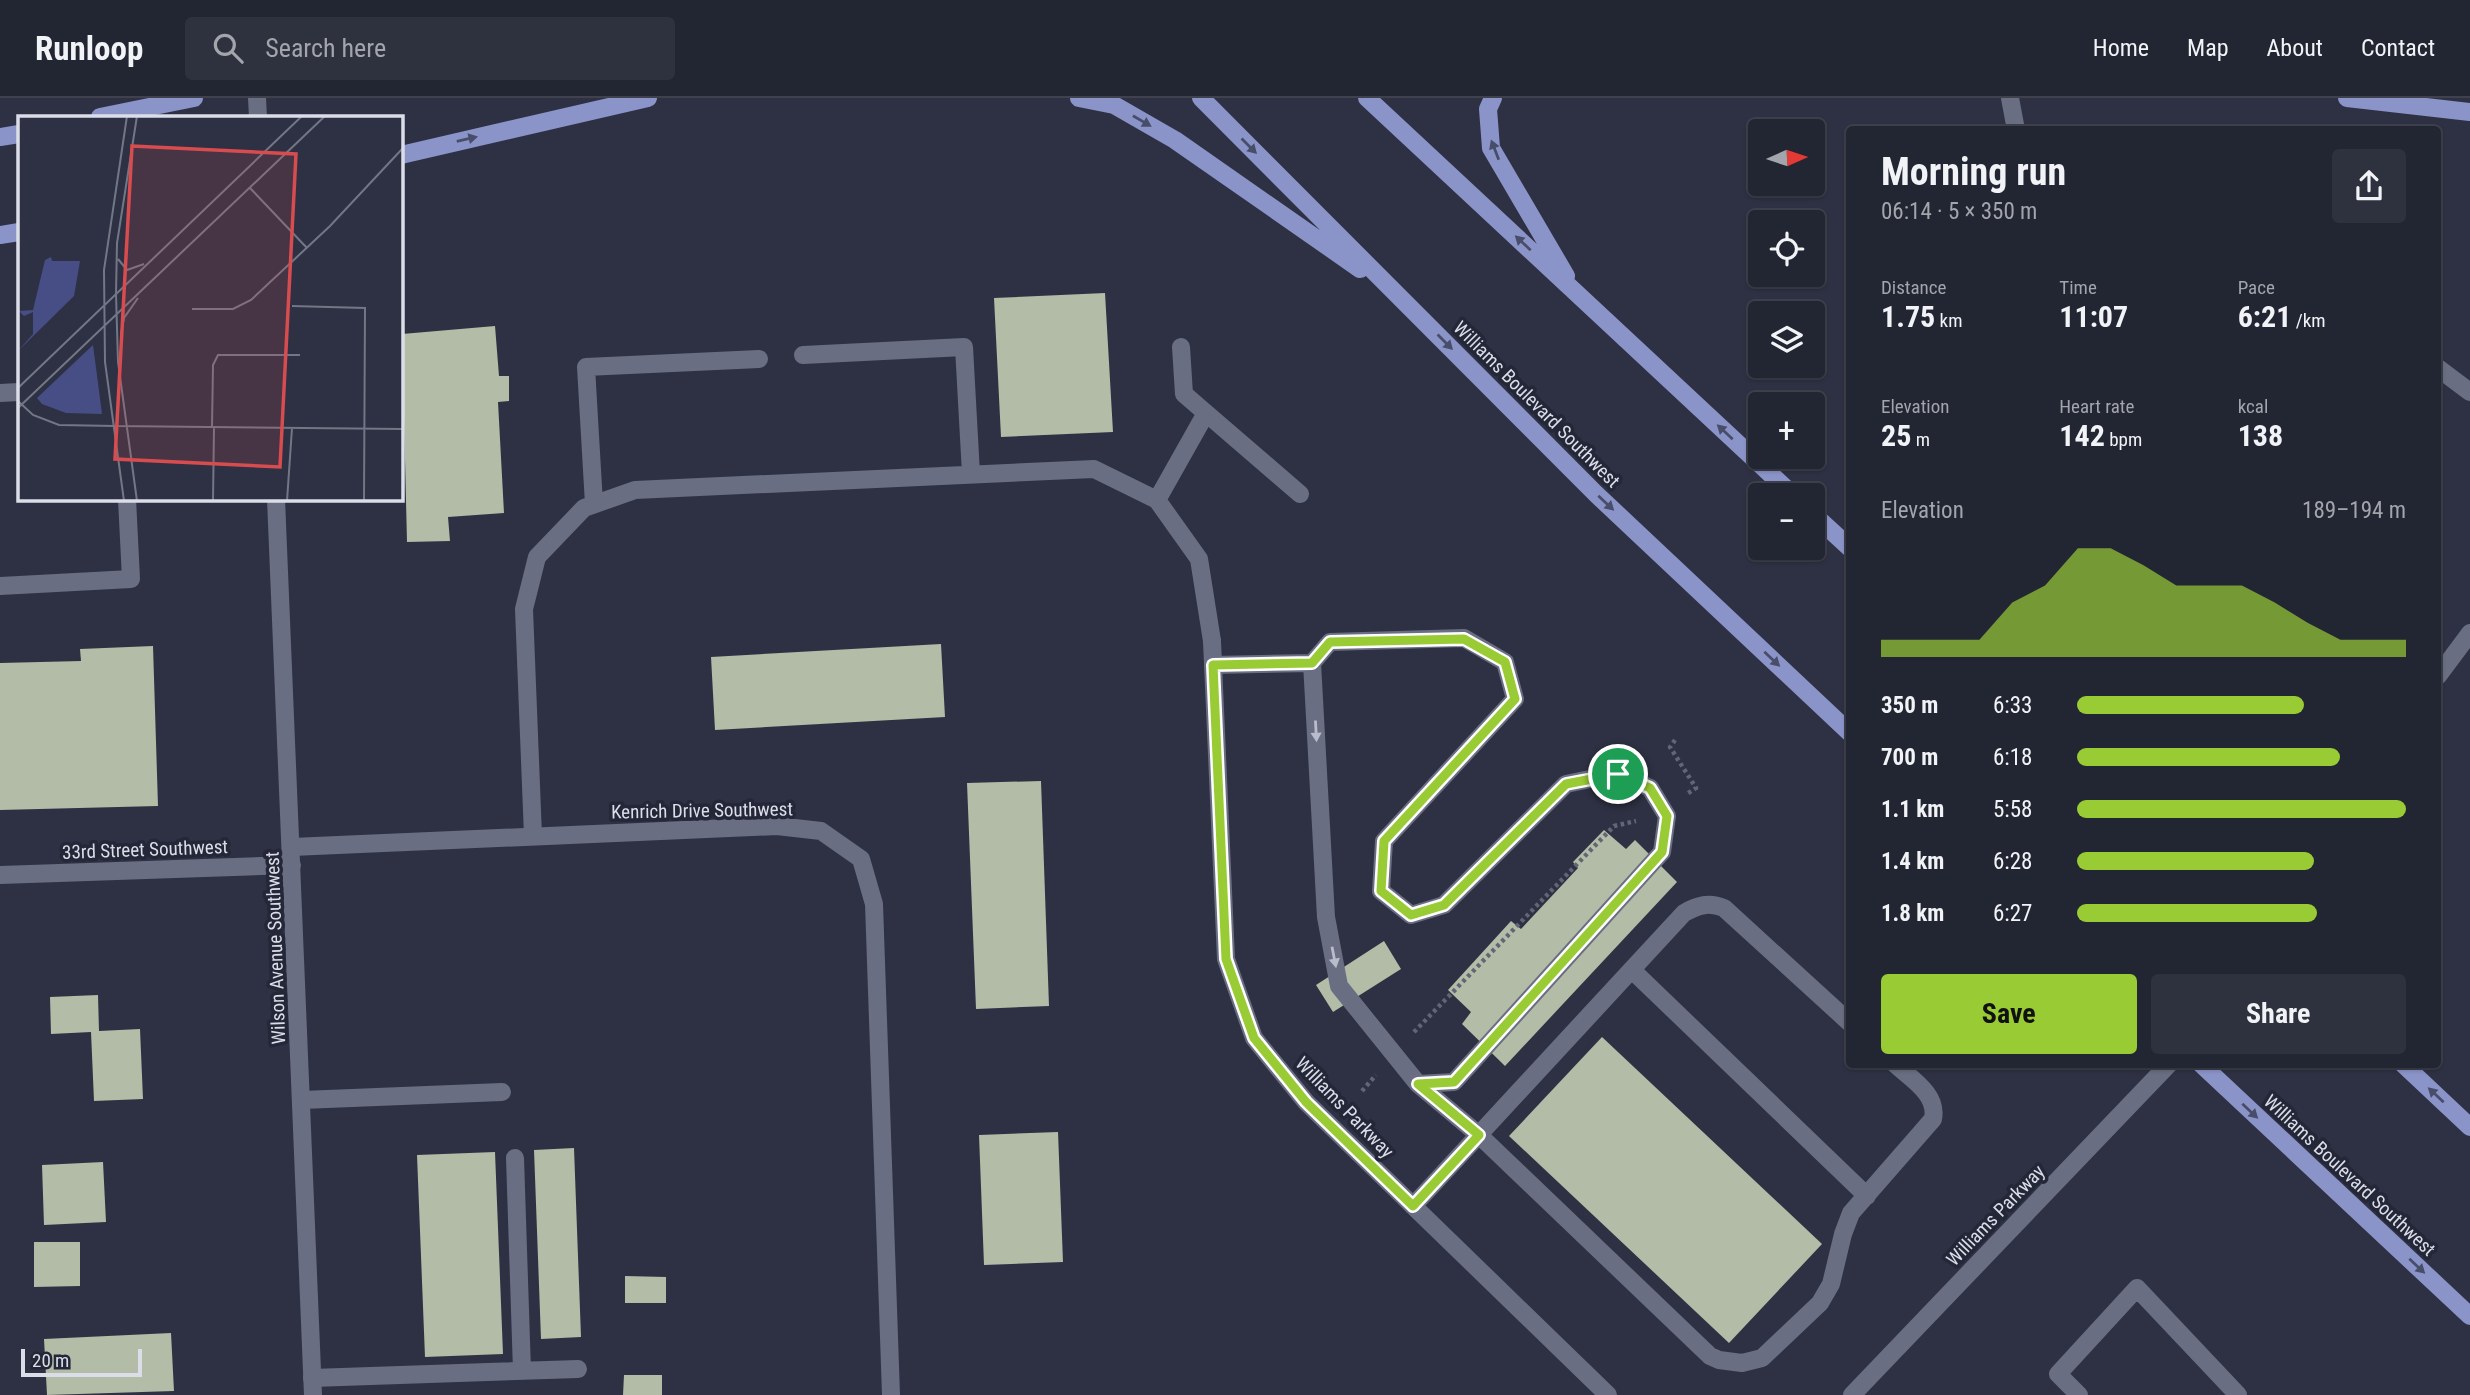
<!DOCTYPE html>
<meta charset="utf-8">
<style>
:root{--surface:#222532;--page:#2e313e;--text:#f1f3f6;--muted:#a2a5ac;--line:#3f424d;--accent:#99cb35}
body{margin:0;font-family:"Roboto Condensed",sans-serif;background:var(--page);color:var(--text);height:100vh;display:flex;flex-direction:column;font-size:26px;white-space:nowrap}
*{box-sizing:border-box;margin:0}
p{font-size:23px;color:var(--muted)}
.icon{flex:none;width:38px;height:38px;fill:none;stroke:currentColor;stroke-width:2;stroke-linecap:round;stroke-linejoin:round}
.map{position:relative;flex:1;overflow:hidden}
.sheet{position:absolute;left:1846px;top:28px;width:595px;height:942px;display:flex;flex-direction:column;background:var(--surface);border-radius:7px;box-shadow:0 2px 5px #0004,0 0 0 2px var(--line)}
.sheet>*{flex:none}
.needle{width:46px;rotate:87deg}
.fabs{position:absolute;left:1748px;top:21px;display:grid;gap:14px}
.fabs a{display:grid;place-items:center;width:77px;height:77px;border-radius:7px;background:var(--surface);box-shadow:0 2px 5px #0004,0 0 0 2px var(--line);font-size:35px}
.scale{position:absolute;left:21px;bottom:18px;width:121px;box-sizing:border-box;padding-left:7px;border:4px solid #dbdee9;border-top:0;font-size:19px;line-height:24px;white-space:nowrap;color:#dbdee9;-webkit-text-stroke:5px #242738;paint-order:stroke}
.pin{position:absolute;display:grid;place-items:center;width:60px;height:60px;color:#fff;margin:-30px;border:4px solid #fff;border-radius:50%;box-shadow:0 2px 7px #0007}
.round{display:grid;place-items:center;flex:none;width:74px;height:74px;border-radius:7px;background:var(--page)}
.headline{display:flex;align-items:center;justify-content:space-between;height:119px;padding:0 35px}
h1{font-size:38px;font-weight:700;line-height:52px}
.metrics{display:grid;grid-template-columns:repeat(3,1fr);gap:10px;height:119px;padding:7px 35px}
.metrics div{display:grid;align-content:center}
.metrics b{font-size:30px;font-weight:700}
.metrics small{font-size:19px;font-weight:400}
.metrics p{font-size:19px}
.chart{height:196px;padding:14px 35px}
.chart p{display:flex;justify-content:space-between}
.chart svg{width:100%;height:126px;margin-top:7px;fill:var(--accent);opacity:.7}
.button{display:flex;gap:14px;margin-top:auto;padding:14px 35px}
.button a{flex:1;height:80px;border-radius:7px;background:var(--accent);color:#111;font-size:28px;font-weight:700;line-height:80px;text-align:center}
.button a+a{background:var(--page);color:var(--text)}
ul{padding:0 35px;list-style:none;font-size:23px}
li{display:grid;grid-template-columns:112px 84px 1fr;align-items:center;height:52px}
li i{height:18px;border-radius:9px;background:var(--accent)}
header{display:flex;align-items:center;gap:42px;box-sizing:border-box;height:98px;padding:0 35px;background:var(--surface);border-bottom:2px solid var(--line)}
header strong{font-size:33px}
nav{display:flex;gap:38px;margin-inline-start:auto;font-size:24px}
.search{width:490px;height:63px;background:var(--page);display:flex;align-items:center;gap:18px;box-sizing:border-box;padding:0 24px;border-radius:7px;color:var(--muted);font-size:26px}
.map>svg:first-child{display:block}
.building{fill:#b2bca6}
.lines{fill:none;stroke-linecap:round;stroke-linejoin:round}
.path{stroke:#626575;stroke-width:4.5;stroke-dasharray:3.5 3.5;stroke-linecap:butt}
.service{stroke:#6a6e82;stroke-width:18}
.minor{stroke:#6a6e82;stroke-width:18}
.secondary{stroke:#6a6e82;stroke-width:18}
.primary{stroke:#8b94c8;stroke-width:18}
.oneway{fill:#484d6a}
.oneway2{fill:#b9bcca}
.route-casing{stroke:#fff;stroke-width:14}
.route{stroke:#99cb35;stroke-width:9}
.labels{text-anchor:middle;stroke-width:7;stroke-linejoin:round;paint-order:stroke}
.street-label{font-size:19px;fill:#dbdee9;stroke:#242738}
.inset-road{fill:none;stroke:#737685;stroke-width:2}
.view{fill:#d74c4f;fill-opacity:0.15;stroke:#d74c4f;stroke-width:3.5}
.inset-edge{fill:none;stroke:#dbdee9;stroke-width:3.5}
</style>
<header>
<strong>Runloop</strong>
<div class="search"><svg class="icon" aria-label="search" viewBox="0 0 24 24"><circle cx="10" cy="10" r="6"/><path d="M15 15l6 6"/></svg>Search here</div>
<nav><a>Home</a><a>Map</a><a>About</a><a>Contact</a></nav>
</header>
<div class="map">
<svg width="2470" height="1297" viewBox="0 0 2470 1297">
<rect width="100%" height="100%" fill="#2e3143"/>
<!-- building -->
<path class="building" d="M1105 195 1113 334 1001 339 994 200Z
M495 228 499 278H509V303L498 304 504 415 448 419 450 443 407 444 402 236Z
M941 546 945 619 715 632 711 559Z
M153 548 158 708 0 712V565L81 563 80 551Z
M1041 683 1049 908 976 911 967 685Z
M1604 732 1626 751 1635 742 1677 784 1505 968 1462 926 1471 914 1448 892 1511 823 1521 831 1578 770 1573 764Z
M1384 843 1401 871 1333 914 1316 887Z
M98 897 99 933 140 931 143 1001 94 1003 91 934 51 936 50 899Z
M1602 939 1822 1146 1729 1245 1509 1038Z
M1058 1034 1063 1164 984 1167 979 1037Z
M574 1050 581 1239 541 1241 534 1052Z
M495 1054 503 1256 425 1259 417 1057Z
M103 1064 106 1124 44 1127 42 1067Z
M34 1144H80V1188L34 1189Z
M625 1178 666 1179V1205H625Z
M171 1235 174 1293 47 1297 44 1241Z
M624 1277H662V1297H623Z"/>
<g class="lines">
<!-- path -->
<path class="path" d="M1675 642 1670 649 1696 690 1687 696
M1414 934 1614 728 1636 723
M1362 993 1376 977"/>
<!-- service -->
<path class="service" d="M2010 0 2016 32
M1181 249 1184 296 1206 315
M803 257 964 249 971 376
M2438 270 2470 294
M0 295 19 294
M1157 402 1206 315 1300 396
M594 406 586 269 759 261
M0 488 131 481 127 401
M1213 567 1312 565 1330 544 1464 540 1505 564 1515 601 1384 743 1381 793 1411 817 1444 807 1566 686 1618 675 1650 690 1667 718 1662 754 1454 984 1418 986 1339 888 1326 819 1312 565
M2438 578 2470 535
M533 738 524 511 537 459 584 410 635 392 1094 371 1157 402 1199 461 1212 543
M1632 872 1867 1098
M1418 986 1479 1037 1710 1258 1719 1262 1742 1265 1762 1260 1820 1205 1831 1186 1843 1136 1851 1115 1933 1021C1938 996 1911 981 1895 966
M302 1002 502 994
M515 1060 522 1273
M1413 1108 1684 815C1698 807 1709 804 1724 810L1850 925
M312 1280 578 1271
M2079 1297 2058 1276 2137 1190 2238 1297"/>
<!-- minor -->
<path class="minor" d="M1212 543 1226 861 1254 940 1306 1004 1608 1297
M292 749 777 728 821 733 861 761 874 806 891 1297
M0 777 292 767
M1852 1297 2169 966"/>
<!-- secondary -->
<path class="secondary" d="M257 0 258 19
M276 401 313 1297"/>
<!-- primary -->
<path class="primary" d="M1079 0 1114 7 1175 42 1360 171
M1201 0 1596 396 1850 635
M1367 0 1793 397
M1493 0 1488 11 1491 50 1566 178
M2347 0 2470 14
M100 19 194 0
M0 39 19 36
M401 57 648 0
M0 137 19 134
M1813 416 1850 450
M2201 966 2470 1218
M2403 966 2470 1029"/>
</g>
<!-- one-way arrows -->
<defs><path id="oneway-solid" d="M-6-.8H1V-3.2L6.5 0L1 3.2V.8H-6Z" transform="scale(1.75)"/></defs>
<g class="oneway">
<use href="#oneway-solid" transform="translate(1142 23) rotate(30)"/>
<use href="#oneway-solid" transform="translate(467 41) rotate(-13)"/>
<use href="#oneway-solid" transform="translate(1249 48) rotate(45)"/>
<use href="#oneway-solid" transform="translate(1495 52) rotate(-111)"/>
<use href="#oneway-solid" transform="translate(1523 145) rotate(-137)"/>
<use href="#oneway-solid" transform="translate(1445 244) rotate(45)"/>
<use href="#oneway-solid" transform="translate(1725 334) rotate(-137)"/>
<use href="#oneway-solid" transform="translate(1606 405) rotate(43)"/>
<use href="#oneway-solid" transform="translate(1772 561) rotate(43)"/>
<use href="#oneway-solid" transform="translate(2436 997) rotate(-137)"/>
<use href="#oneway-solid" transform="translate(2250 1013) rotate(43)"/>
<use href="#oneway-solid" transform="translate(2417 1168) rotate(43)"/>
</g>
<g class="oneway2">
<use href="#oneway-solid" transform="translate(1316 633) rotate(87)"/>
<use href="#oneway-solid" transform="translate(1334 859) rotate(79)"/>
</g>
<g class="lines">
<defs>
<path id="route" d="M1464 541 1505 564 1515 601 1384 743 1381 793 1411 817 1444 807 1566 686 1618 676 1650 690 1667 718 1662 754 1454 984 1418 986 1479 1037 1413 1108 1306 1004 1254 940 1226 861 1213 567 1312 565 1330 544Z"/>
</defs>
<!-- route casing -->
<use href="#route" class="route-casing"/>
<!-- route -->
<use href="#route" class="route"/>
</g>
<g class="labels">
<!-- street labels -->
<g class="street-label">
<text transform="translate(1537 306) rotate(45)" y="7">Williams Boulevard Southwest</text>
<text transform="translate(702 712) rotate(-1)" y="7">Kenrich Drive Southwest</text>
<text transform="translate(145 751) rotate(-2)" y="7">33rd Street Southwest</text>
<text transform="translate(275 850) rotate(-92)" y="7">Wilson Avenue Southwest</text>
<text transform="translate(1345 1009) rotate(46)" y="7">Williams Parkway</text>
<text transform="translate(2350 1077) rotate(43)" y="7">Williams Boulevard Southwest</text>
<text transform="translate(1995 1117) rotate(-46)" y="7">Williams Parkway</text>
</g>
</g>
<!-- overview -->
<g transform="translate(18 18)">
<rect width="385" height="385" fill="#2e3143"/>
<path d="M33 141 34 145H62L56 180 0 235 15 218V196L6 200 1 195 15 194 27 144ZM75 229 84 298 48 297 24 288 19 282Z" fill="#474e85"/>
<path class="inset-road" d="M232 72 289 132M100 143 109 154 126 148M274 190 347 192 346 385M174 193H215L233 184 312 110 385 32M103 218 106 202 120 182M0 272 284 0M0 285 15 299 41 309 97 310M0 292 307 0M97 310 385 313M194 311 195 249 200 239H282M106 385 87 246 86 154 109 0M119 385 100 246 98 178 99 127 119 0M195 385 196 311M269 385 274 312"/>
<path class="view" d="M114 30 278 38 262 351 97 343Z"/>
<rect width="385" height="385" class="inset-edge"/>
</g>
</svg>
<div class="fabs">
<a><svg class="needle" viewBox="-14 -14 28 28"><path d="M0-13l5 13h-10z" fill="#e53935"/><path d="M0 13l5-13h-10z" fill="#a2a5ac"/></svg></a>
<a><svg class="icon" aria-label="locate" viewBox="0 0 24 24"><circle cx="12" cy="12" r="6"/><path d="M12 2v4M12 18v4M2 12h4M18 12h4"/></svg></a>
<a><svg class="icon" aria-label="layers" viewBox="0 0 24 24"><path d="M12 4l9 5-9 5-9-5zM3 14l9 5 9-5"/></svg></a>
<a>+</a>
<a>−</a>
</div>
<div class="scale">20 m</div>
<div class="pin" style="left:1618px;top:676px;background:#1e9e55"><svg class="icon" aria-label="arrive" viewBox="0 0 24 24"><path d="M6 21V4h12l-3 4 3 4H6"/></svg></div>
<section class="sheet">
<div class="headline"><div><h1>Morning run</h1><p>06:14 · 5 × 350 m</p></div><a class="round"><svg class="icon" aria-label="share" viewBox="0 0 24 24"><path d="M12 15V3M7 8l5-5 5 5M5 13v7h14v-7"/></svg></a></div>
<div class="metrics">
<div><p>Distance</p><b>1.75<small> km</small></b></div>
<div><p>Time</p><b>11:07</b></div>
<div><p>Pace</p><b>6:21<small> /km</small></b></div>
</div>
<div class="metrics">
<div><p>Elevation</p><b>25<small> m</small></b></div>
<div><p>Heart rate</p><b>142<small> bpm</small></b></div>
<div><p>kcal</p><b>138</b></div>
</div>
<div class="chart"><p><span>Elevation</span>189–194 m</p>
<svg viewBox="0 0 160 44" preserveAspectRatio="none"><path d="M0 44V38L10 38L20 38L30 38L40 25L50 19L60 6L70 6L80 12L90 19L100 19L110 19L120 25L130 32L140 38L150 38L160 38V44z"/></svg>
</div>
<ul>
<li><b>350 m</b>6:33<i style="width:69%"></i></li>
<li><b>700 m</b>6:18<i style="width:80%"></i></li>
<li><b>1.1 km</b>5:58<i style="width:100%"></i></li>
<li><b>1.4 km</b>6:28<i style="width:72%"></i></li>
<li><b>1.8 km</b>6:27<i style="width:73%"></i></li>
</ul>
<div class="button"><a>Save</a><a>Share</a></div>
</section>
</div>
